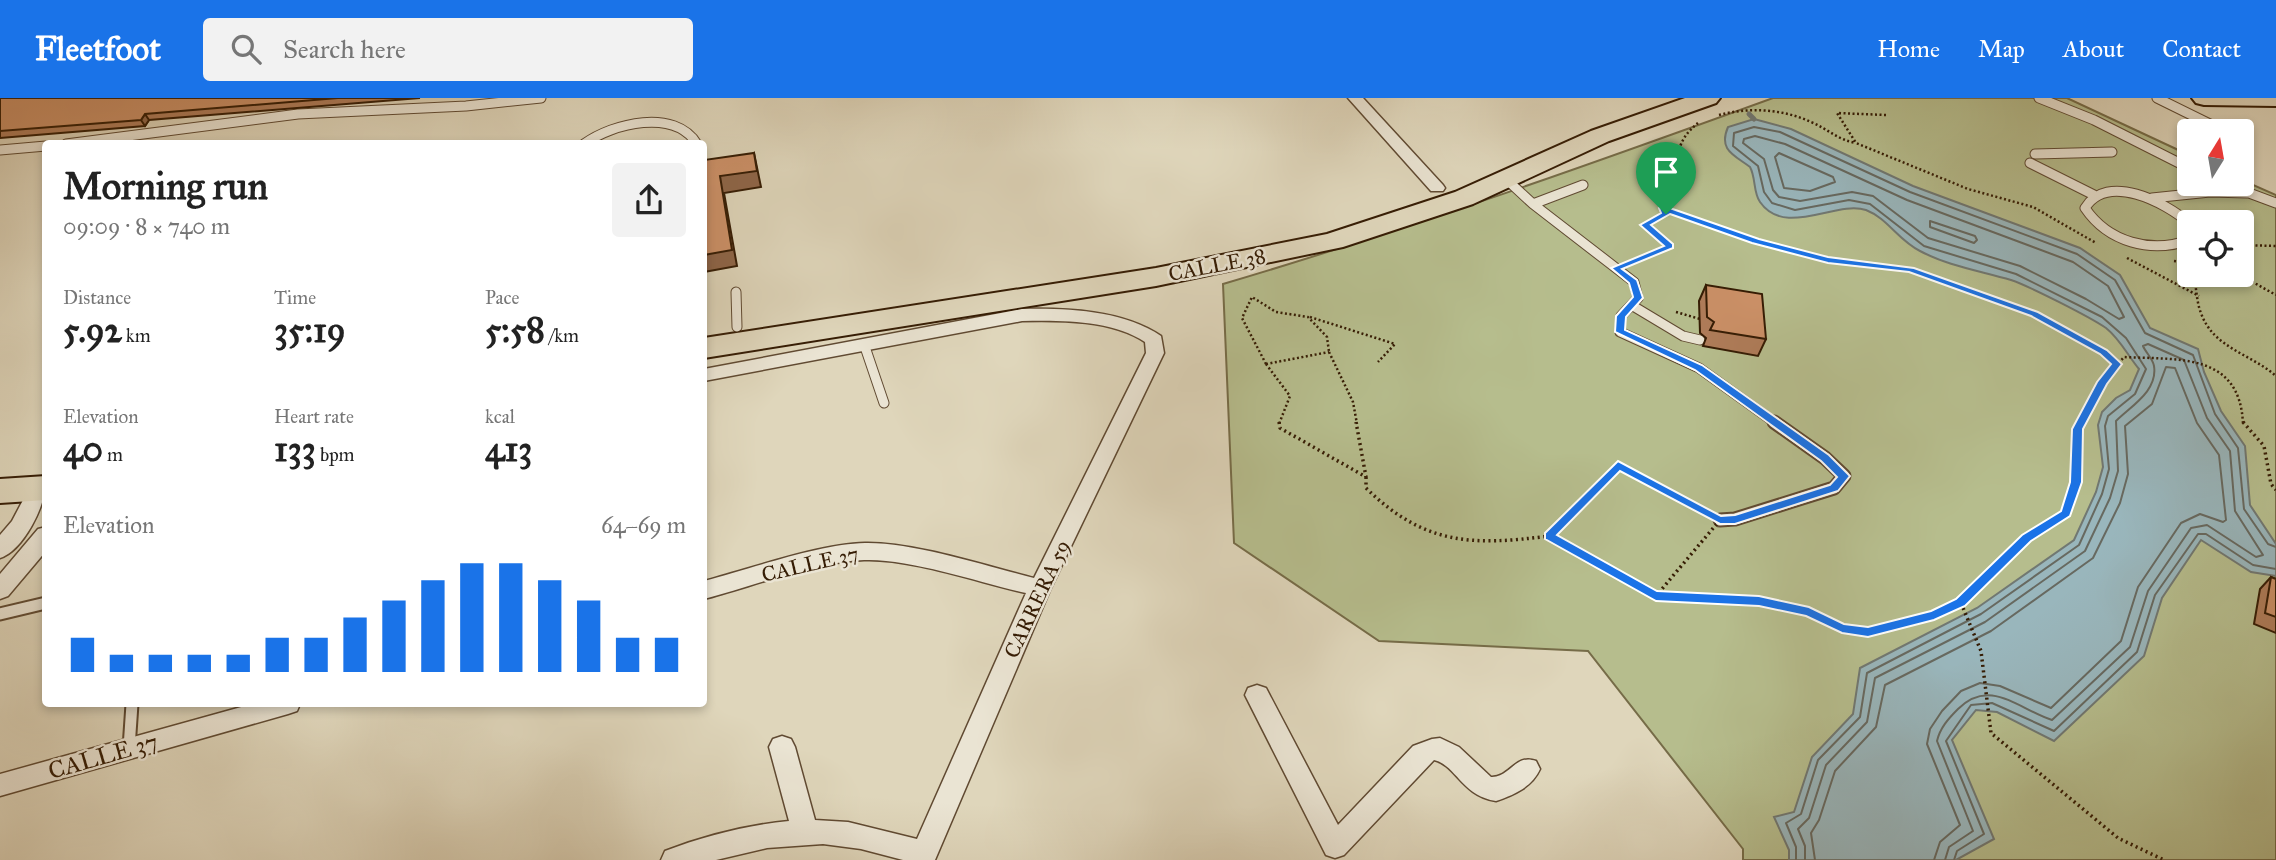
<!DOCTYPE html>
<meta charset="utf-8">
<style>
:root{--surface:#fff;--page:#f2f2f2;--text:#222;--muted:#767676;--accent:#1a73e8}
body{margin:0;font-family:"IM FELL Great Primer",serif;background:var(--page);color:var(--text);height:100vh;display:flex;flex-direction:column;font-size:26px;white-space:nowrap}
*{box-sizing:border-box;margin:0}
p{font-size:23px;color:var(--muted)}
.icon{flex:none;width:38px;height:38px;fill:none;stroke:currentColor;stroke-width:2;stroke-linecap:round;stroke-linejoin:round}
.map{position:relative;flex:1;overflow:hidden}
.sheet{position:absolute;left:42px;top:42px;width:665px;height:567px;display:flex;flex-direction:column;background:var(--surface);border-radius:7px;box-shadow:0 4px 10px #0003}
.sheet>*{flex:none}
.needle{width:46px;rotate:11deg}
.fabs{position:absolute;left:2177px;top:21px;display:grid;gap:14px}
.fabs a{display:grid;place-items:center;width:77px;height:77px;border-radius:7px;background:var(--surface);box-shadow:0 4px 10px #0003;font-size:35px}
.pin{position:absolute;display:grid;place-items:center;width:60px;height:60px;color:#fff;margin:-72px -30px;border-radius:50% 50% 50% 0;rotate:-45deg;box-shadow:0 0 7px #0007}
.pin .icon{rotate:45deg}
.round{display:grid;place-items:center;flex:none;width:74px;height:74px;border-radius:7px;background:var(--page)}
.overview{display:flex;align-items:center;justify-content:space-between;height:119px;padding:0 21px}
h1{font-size:38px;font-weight:800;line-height:52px}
.metrics{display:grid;grid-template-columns:repeat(3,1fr);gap:10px;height:119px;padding:7px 21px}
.metrics div{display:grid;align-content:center}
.metrics b{font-size:35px;font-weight:800}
.metrics small{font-size:19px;font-weight:400}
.metrics p{font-size:19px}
.chart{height:196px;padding:14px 21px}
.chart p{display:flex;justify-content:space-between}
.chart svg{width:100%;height:126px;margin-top:7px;stroke:var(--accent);stroke-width:6}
header{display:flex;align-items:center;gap:42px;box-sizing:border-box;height:98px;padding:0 35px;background:var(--accent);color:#fff}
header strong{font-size:33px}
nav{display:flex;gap:38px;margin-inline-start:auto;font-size:24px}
.search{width:490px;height:63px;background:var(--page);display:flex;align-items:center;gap:18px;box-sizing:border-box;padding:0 24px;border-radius:7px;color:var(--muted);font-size:26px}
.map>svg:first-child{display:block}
.green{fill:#b6bd8d;stroke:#766c48;stroke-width:2;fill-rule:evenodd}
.water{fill:#99b6bc;stroke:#717872;stroke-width:2}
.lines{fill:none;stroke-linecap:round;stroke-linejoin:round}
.shore{stroke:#676960;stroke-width:2}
.stream{stroke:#717872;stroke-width:5}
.service-far1-casing{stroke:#604a32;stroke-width:11}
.service-casing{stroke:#604a32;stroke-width:15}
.minor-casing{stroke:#604a32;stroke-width:3}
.primary-casing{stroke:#351c04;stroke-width:4}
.path-far1{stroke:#351c04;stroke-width:2.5;stroke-dasharray:2 2.5;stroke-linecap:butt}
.path{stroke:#351c04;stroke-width:3.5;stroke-dasharray:2 3.5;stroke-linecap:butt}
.service-far1{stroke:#eae4d3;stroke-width:9}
.service{stroke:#eae4d3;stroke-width:11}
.minor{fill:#eae4d3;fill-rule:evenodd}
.primary{fill:#dfd6bb;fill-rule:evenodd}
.wall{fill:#af7c59;stroke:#351c04;stroke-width:2}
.shaded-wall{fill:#8e6548;stroke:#351c04;stroke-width:2}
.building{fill:#cb9067;stroke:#351c04;stroke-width:2}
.route{fill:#1a73e8;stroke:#fff;stroke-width:2;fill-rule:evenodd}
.labels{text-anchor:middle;stroke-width:5;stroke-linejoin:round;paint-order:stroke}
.street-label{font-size:21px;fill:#351c04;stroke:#eae4d3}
.near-street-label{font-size:24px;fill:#351c04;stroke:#eae4d3}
</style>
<header>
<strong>Fleetfoot</strong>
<div class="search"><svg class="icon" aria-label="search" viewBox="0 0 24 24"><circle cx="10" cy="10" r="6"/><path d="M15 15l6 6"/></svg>Search here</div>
<nav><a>Home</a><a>Map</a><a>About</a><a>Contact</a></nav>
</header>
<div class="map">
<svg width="2276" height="762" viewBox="0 0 2276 762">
<rect width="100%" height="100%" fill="#dfd6bb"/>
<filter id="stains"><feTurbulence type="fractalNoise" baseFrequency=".00286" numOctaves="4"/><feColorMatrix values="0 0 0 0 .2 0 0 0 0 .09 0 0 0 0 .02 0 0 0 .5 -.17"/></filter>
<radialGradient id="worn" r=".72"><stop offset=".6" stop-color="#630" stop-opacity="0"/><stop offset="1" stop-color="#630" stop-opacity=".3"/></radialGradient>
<!-- green -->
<path class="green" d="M1773 0H2067L2189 57V86H2242V82L2276 97V762H1743V751L1588 553 1379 543 1234 445 1223 186C1409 131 1591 66 1773 0ZM2189 124H2242V177H2189Z"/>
<!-- water -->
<path class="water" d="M1754 21 1791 31 1913 88 2080 150 2120 177 2150 230 2198 251 2204 274 2221 313 2245 348 2250 407 2276 446V478L2251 474 2201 442 2162 500 2144 558 2054 643 1997 614 1976 612 1952 642 1994 741 1956 762H1789V752L1774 719 1794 714 1812 659 1853 616 1860 570 1977 510 2074 442 2096 394 2103 369 2098 327 2102 314 2116 300 2130 292 2139 271C2128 258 2120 241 2106 230 2090 219 2029 188 2011 182 1981 173 1948 168 1920 153 1899 143 1887 120 1866 112 1836 102 1785 140 1760 104 1753 94 1756 80 1750 69 1734 57 1718 52 1728 29Z"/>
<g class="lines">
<!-- shore -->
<path class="shore" d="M1755 38 1785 46 1907 102 2073 164 2108 188 2124 219 2119 221 2086 201 2020 168 1928 140 1873 98 1852 94 1800 103 1779 99 1773 92 1764 61 1743 45 1744 41Z
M1779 55 1833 79 1835 84 1810 93 1784 90 1775 59Z
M1930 123 1975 138 1977 142 1974 145 1930 129Z
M1796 762V749L1786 725 1801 716 1818 662 1860 619 1867 575 1981 516 2079 447 2102 396 2109 371 2105 328 2108 318 2135 296 2146 271 2126 240 2102 219 2016 176 1924 148 1870 106 1849 102 1795 112 1772 105 1764 94 1758 68 1733 48 1734 35 1754 29 1780 34 1910 94 2077 156 2115 182 2145 235 2193 257 2215 316 2238 350 2244 411 2268 446 2276 449
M1805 762V748L1798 731 1809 720 1826 667 1867 624 1875 580 1985 524 2085 453 2110 400 2118 373 2116 323C2131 308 2158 293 2154 268 2153 261 2146 255 2143 248L2148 246 2184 262 2207 320 2230 353 2235 413 2263 457 2256 459 2207 427 2191 430 2148 493 2130 549 2052 622C2018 611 1990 579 1958 611 1948 621 1940 630 1937 643L1973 733 1949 749 1945 762
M1815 762 1811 735 1819 722 1835 673 1876 629 1885 587 1991 533 2093 460 2120 405 2128 376 2125 328 2152 306 2166 269 2175 270 2197 325 2219 357 2226 422 2223 424 2200 416 2181 425 2138 489 2121 543 2051 610 2000 588 1980 585 1961 593 1942 613 1930 631 1927 646 1960 727 1940 744 1934 762
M1954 762 1957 753 1984 736 1946 643 1971 607 1992 605 2054 633 2137 554 2155 497 2198 436H2206L2253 467 2276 471"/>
<!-- stream -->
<path class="stream" d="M1749 16 1754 21"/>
<defs>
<path id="service-far1" d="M2039 0 2094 22 2189 70
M2157 0 2224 33
M66 46 298 16 466 8 541 0
M584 46C613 25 675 10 697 46
M0 52 46 48
M2035 56 2112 54
M2030 65 2094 97
M1506 81 1533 106 1634 184 1638 200 1621 218 1620 234 1699 270 1777 326
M2225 86 2276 105
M2152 100 2210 94 2247 95
M1533 106 1583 87
M2189 125C2165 104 2107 74 2085 110 2108 144 2151 156 2189 142
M736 194 737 229
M1633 208 1683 238 1700 242
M864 246 884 305"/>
<path id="service" d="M1720 422 1735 421 1834 390 1844 378 1825 360 1774 324
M0 516 46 505
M129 650 132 606"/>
<path id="minor" d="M1348 0H1363L1443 87 1445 90 1443 93H1431Z
M1022 211C1066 210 1123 212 1161 238L1164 255 1051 490 935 762H903L861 751 823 746 767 750 716 762H661L665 753C704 738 747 727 789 723L769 649 773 641 782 638 791 641 795 649 815 722 848 724 917 741 1026 495C981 485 909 460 864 462 815 464 753 488 704 501V483C750 471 819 446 865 445 913 444 986 468 1034 480L1146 255 1145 244C1112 222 1060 222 1022 223L704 283V271Z
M39 382 46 384C46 407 23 453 0 460V437L12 423 32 385Z
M46 429V453L8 498 0 501V476L38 431Z
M1257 587 1266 590 1338 727 1413 648 1432 641 1440 640 1459 649 1491 679C1510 680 1515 655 1536 663L1540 671C1532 689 1514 697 1496 703 1462 698 1456 667 1434 662L1344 757 1335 760 1326 757 1245 597 1248 590Z
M252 606H300L297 613 288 616 0 698V676Z"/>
<path id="primary" d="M1685 0H1720L1716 5 1609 43 1473 106 1343 149 1156 188 704 260V240L1156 170 1327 136 1455 94 1591 33Z
M2192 0H2276V8L2204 7 2196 5Z
M46 378V402L0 405V381Z"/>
</defs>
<!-- service-far1 casing -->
<use href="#service-far1" class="service-far1-casing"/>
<!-- service casing -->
<use href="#service" class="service-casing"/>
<!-- minor casing -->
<use href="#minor" class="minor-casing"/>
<!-- primary casing -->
<use href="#primary" class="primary-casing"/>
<!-- path-far1 -->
<path class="path-far1" d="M1719 17C1749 9 1783 11 1811 24 1828 31 1838 42 1856 45
M1886 17 1837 15 1856 45 1968 91 2033 109 2096 145
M1678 92C1676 64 1674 44 1698 25
M1664 110 1793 154 1828 162 1911 172 2035 216 2103 254 2117 266
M2242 147 2276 148
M2127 160 2199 198
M2174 163 2189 165
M1632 164 1670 148 1645 127 1666 116V99L1678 92 1663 82
M2242 164 2249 170 2245 178
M2193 177C2197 189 2196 203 2201 215 2213 250 2251 256 2276 278
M2240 177 2276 197
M1676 214 1700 221
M1310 219 1395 246 1378 264
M1329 254 1353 304 1357 326
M1266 266 1290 298 1279 326
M1266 266 1242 220 1252 199 1276 214 1308 219 1327 239 1329 254
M1266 266 1329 254
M2081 326 2102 284 2124 259C2178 262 2240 254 2243 326"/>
<!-- path -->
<path class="path" d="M1279 324 1280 330 1366 379 1356 324
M2243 324 2264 348 2271 386 2276 392
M1618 367 1720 422 1656 498 1549 438Z
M1366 379V390C1424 447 1472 448 1549 438
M1656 498 1760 503 1809 514 1842 530 1868 534 1934 518 1961 504 2026 440 2066 415 2076 384 2078 332 2082 324
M1961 505 1981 553 1991 635 2118 740 2164 762"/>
<!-- service-far1 -->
<use href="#service-far1" class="service-far1"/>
<!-- service -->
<use href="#service" class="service"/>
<!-- minor -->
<use href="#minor" class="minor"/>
<!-- primary -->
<use href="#primary" class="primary"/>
</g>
<!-- wall -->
<path class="wall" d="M0 0H420L149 22 145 28 0 40Z
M1706 187 1766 241 1758 258 1703 248 1706 240 1700 235 1699 203Z
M2271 479 2276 481V535L2254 526 2260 491Z"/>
<!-- shaded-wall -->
<path class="shaded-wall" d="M145 16 149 22 145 28 141 22Z
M754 55 761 89 724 95 737 168 704 174V157L720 78Z"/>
<!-- building -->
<path class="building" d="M0 0H338L145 16 141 22 0 33Z
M754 55 757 73 720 78 732 152 704 157V62Z
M1706 187 1762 196 1766 241 1710 232 1714 224 1707 219Z
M2271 479 2276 481V519L2265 515Z"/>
<!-- route -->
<path class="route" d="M1664 108 1759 141 1828 159 1914 170 2038 214 2107 252 2122 266 2107 286 2083 331 2082 384 2070 418 2031 443 1965 508 1934 522 1868 539 1842 535 1806 518 1759 508 1656 503 1545 441V435L1618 363 1721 418 1735 417 1830 387 1837 379 1821 363 1695 272 1615 234 1616 218 1633 199 1629 185 1611 170 1664 148 1640 127 1661 115 1659 110ZM1670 116 1752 145 1828 165 1909 174 2031 218 2100 256 2111 266 2097 284 2072 331 2070 384 2061 413 2022 437 1956 501 1931 513 1868 529 1844 526 1809 509 1759 498 1657 493 1557 437 1620 373 1720 426H1735L1838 393 1850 378 1829 357 1702 267 1625 232 1626 219 1643 200 1637 182 1622 171 1673 150V146L1651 127Z"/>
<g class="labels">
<!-- street labels -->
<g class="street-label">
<text transform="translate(1217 167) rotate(-11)" y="7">CALLE 38</text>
<text transform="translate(810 466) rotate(-13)" y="7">CALLE 37</text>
<text transform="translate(1037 501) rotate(-65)" y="7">CARRERA 59</text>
</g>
<!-- near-street labels -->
<g class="near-street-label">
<text transform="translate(103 658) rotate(-16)" y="8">CALLE 37</text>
</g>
</g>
<rect width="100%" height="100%" filter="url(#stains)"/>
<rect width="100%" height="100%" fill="url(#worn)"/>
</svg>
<div class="fabs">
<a><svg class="needle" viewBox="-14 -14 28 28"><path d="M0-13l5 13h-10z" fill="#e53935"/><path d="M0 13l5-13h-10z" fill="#767676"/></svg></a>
<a><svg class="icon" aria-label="locate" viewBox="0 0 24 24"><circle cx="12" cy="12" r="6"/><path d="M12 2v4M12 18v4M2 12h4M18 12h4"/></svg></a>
</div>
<div class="pin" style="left:1666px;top:116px;background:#1e9e55"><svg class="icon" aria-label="arrive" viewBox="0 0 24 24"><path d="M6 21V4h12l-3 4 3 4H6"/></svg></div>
<section class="sheet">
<div class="overview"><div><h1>Morning run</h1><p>09:09 · 8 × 740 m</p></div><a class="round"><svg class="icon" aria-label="share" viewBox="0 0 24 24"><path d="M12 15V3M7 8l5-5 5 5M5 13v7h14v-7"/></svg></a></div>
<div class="metrics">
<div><p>Distance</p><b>5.92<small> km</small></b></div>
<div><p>Time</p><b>35:19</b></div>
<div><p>Pace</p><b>5:58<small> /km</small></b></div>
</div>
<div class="metrics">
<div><p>Elevation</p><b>40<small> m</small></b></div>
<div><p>Heart rate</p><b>133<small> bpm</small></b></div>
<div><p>kcal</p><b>413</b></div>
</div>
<div class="chart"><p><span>Elevation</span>64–69 m</p>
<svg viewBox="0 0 160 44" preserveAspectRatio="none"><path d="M5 44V32M15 44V38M25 44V38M35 44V38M45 44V38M55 44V32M65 44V32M75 44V25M85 44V19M95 44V12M105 44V6M115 44V6M125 44V12M135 44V19M145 44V32M155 44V32"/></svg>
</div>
</section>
</div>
